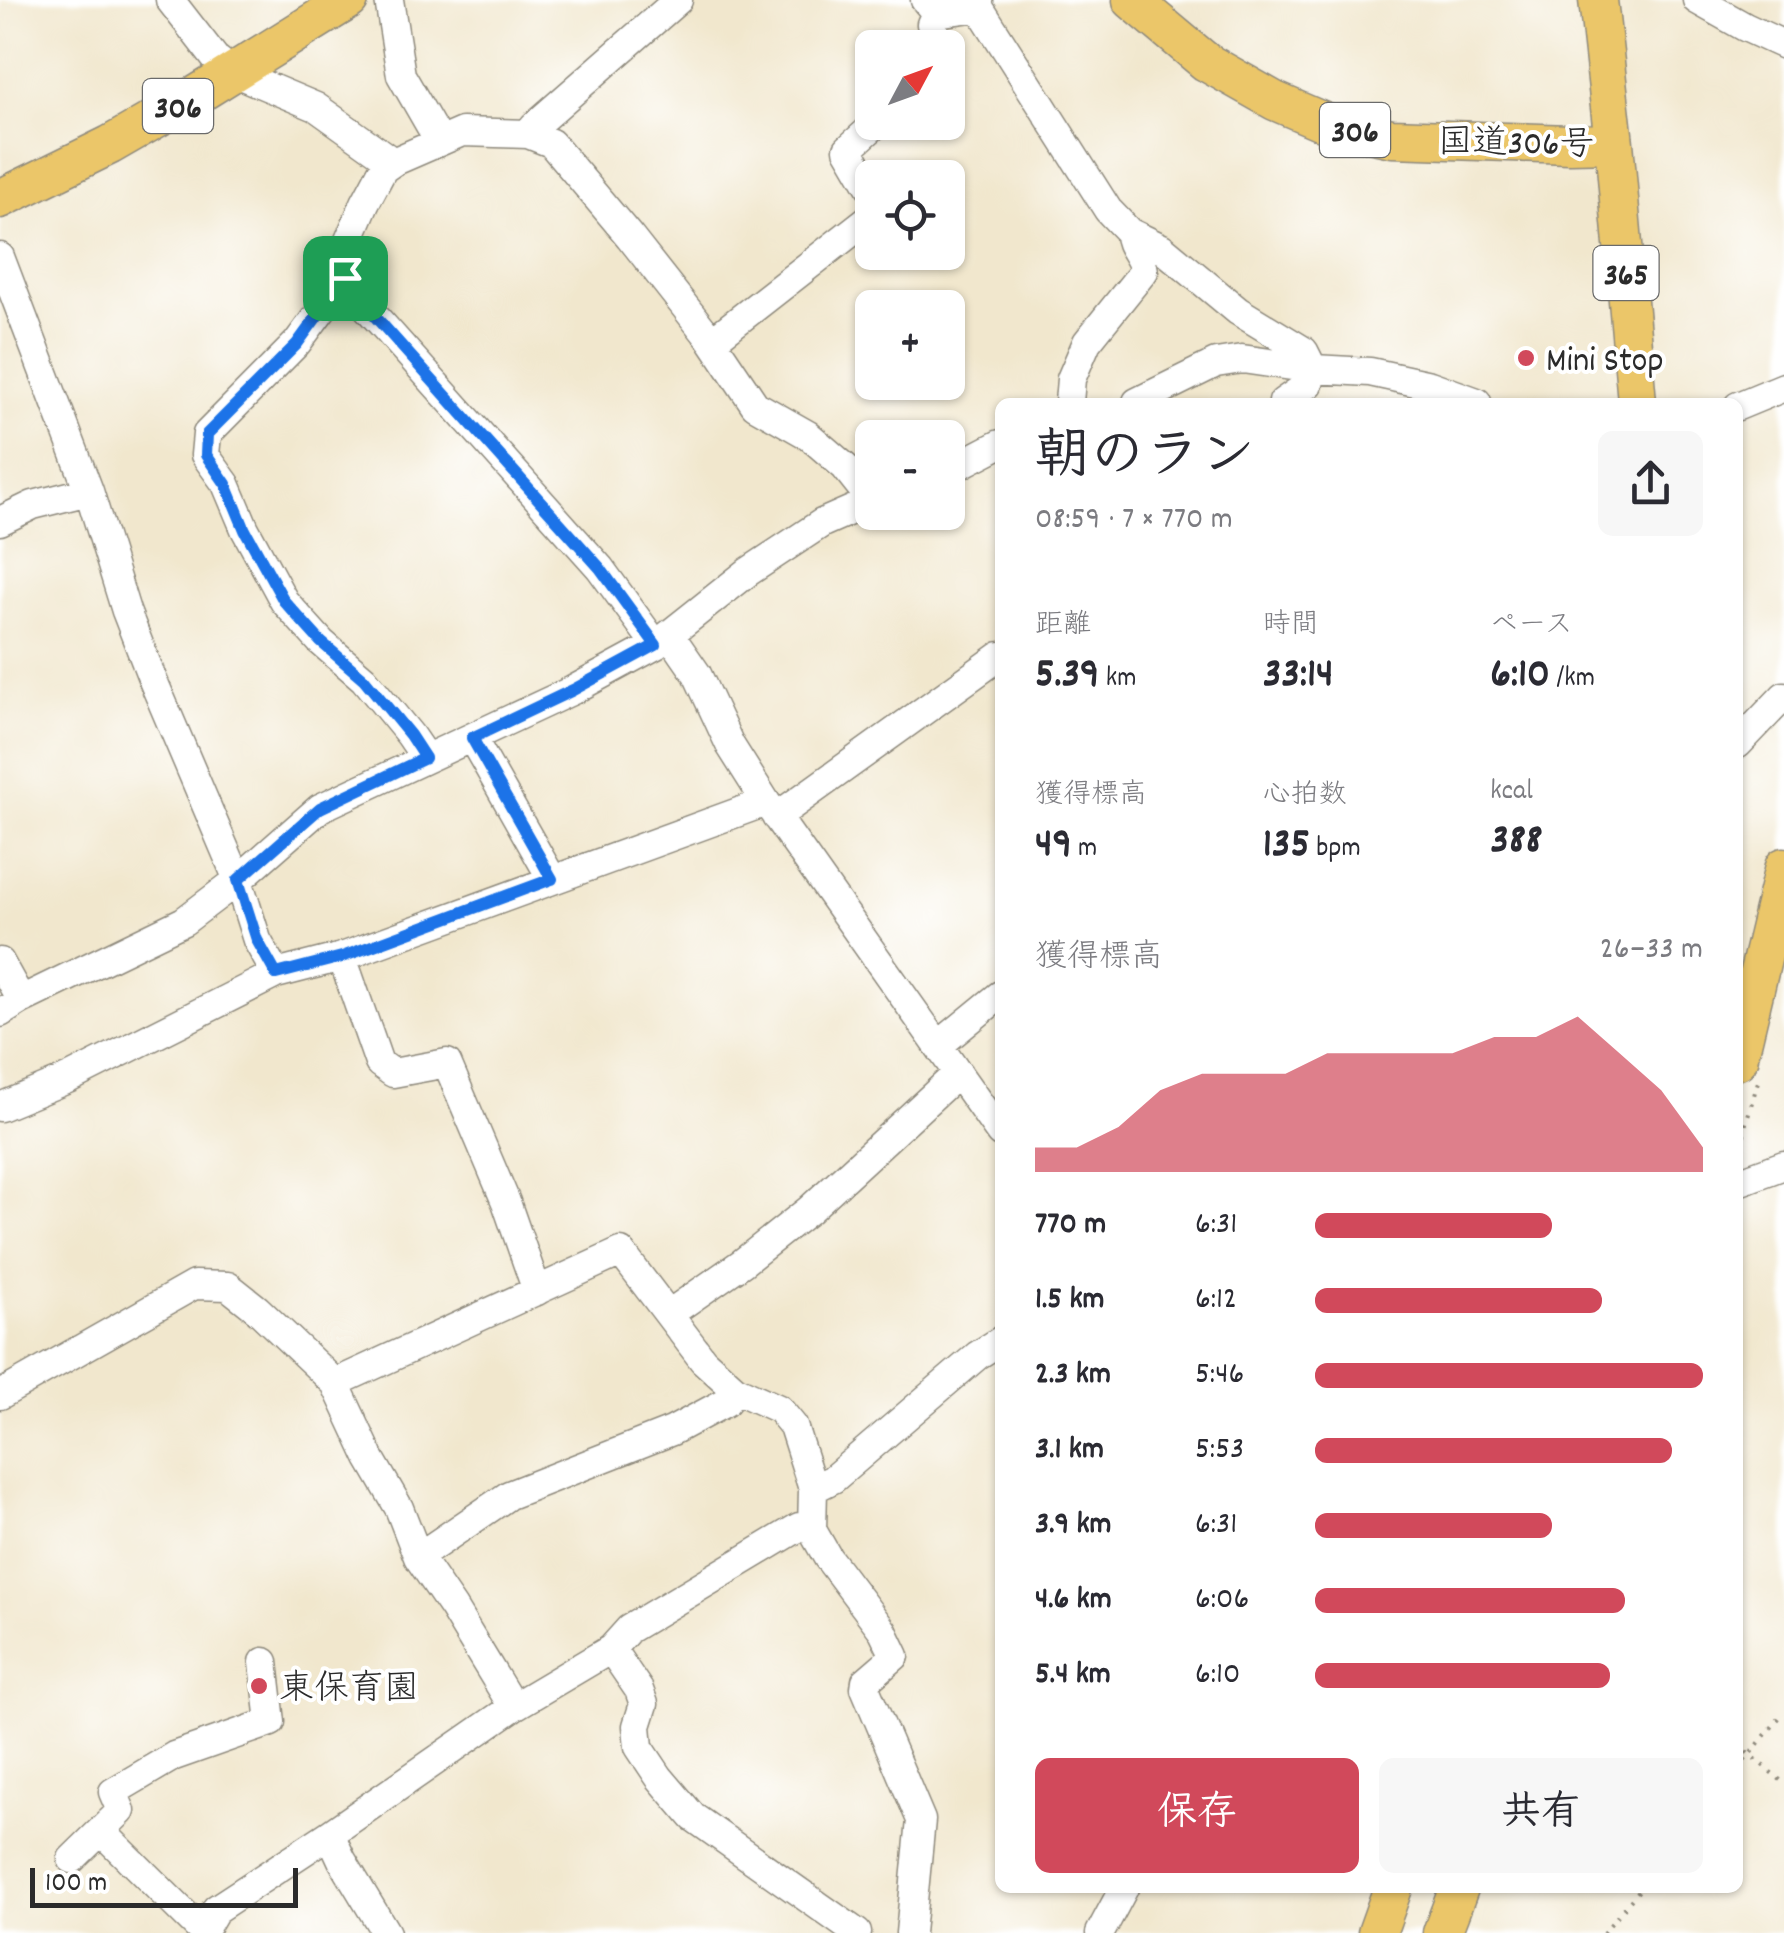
<!DOCTYPE html>
<html lang="ja">
<meta charset="utf-8">
<style>
:root{--surface:#fff;--page:#f7f7f7;--text:#2b2b33;--muted:#7c7c81;--accent:#d1495b}
body{margin:0;font-family:Dekko,"Klee One",sans-serif;background:var(--page);color:var(--text);height:100vh;display:flex;flex-direction:column;font-size:38px;white-space:nowrap}
*{box-sizing:border-box;margin:0}
p{font-size:32px;color:var(--muted)}
.icon{flex:none;width:55px;height:55px;fill:none;stroke:currentColor;stroke-width:2;stroke-linecap:round;stroke-linejoin:round}
.map{position:relative;flex:1;overflow:hidden}
.drawer{position:absolute;left:995px;top:398px;width:748px;height:1495px;display:flex;flex-direction:column;background:var(--surface);border-radius:15px;box-shadow:0 2px 8px #0004}
.drawer>*{flex:none}
.needle{width:65px;rotate:49deg}
.tools{position:absolute;left:855px;top:30px;display:grid;gap:20px}
.tools a{display:grid;place-items:center;width:110px;height:110px;border-radius:15px;background:var(--surface);box-shadow:0 2px 8px #0004;font-size:50px}
.scale{position:absolute;left:30px;bottom:25px;width:268px;box-sizing:border-box;padding-left:10px;border:5px solid #2b2b2b;border-top:0;font-size:28px;line-height:35px;white-space:nowrap;color:#2b2b2b;-webkit-text-stroke:8px #fff;paint-order:stroke}
.pin{position:absolute;display:grid;place-items:center;width:85px;height:85px;color:#fff;margin:-42px;border-radius:20px;box-shadow:0 5px 15px #0006}
.round{display:grid;place-items:center;flex:none;width:105px;height:105px;border-radius:15px;background:var(--page)}
.overview{display:flex;align-items:center;justify-content:space-between;height:170px;padding:0 40px}
h1{font-size:55px;font-weight:800;line-height:75px}
.stats{display:grid;grid-template-columns:repeat(3,1fr);gap:15px;height:170px;padding:10px 40px}
.stats div{display:grid;align-content:center}
.stats b{font-size:42px;font-weight:800}
.stats small{font-size:28px;font-weight:400}
.stats p{font-size:28px}
.chart{height:280px;padding:20px 40px}
.chart p{display:flex;justify-content:space-between}
.chart svg{width:100%;height:180px;margin-top:10px;fill:var(--accent);opacity:.7}
.button{display:flex;gap:20px;margin-top:auto;padding:20px 40px}
.button a{flex:1;height:115px;border-radius:15px;background:var(--accent);color:#fff;font-size:40px;font-weight:800;line-height:115px;text-align:center}
.button a+a{background:var(--page);color:var(--text)}
ul{padding:0 40px;list-style:none;font-size:32px}
li{display:grid;grid-template-columns:160px 120px 1fr;align-items:center;height:75px}
li i{height:25px;border-radius:12px;background:var(--accent)}
.map>svg:first-child{display:block}
.lines{fill:none;stroke-linecap:round;stroke-linejoin:round}
.minor-casing{stroke:#8e897c;stroke-width:31}
.highway-casing{stroke:#8e897c;stroke-width:41}
.path{stroke:#8e897c;stroke-width:4;stroke-dasharray:2.5 8;stroke-linecap:butt}
.minor{stroke:#fff;stroke-width:28}
.highway{stroke:#ebc669;stroke-width:38}
.route-casing{stroke:#fff;stroke-width:20}
.route{stroke:#1a73e8;stroke-width:12}
.poi-dot{fill:#d1495b;stroke:#fff;stroke-width:4}
.labels{text-anchor:middle;stroke-width:8;stroke-linejoin:round;paint-order:stroke}
.shield{fill:#fff;stroke:#6b6b6b;stroke-width:2.5}
.shield-label{font-size:32px;font-weight:bold;fill:#2b2b2b}
.street-label{font-size:35px;fill:#2b2b2b;stroke:#fff}
.poi-label{font-size:35px;fill:#2b2b2b;stroke:#fff;text-anchor:start}
</style>
<div class="map">
<svg width="1784" height="1933" viewBox="0 0 1784 1933">
<rect width="100%" height="100%" fill="#fff"/>
<filter id="ink" filterUnits="userSpaceOnUse"><feTurbulence type="fractalNoise" baseFrequency=".01" numOctaves="2"/><feDisplacementMap in="SourceGraphic" scale="20" xChannelSelector="R" yChannelSelector="G"/><feConvolveMatrix kernelMatrix="1 2 1 2 8 2 1 2 1" color-interpolation-filters="sRGB"/></filter>
<filter id="wash" filterUnits="userSpaceOnUse"><feTurbulence type="fractalNoise" baseFrequency=".0048" numOctaves="4" result="noise"/><feDisplacementMap in="SourceGraphic" scale="40" xChannelSelector="R" yChannelSelector="G"/><feGaussianBlur stdDeviation="2.25" result="paint"/><feColorMatrix in="noise" values="0 0 0 0 0 0 0 0 0 0 0 0 0 0 0 0 0 1.4 0 .05"/><feComposite in="paint" operator="in"/></filter>
<g filter="url(#wash)">
<rect width="100%" height="100%" fill="#f1e7cd"/>
</g>
<g filter="url(#ink)">
<g class="lines">
<defs>
<path id="minor" d="M170 0 215 58 233 72 316 107 393 162
M389 0 401 75 439 141
M925 0 936 13 979 7
M979 0V7L1108 210 1129 232 1162 248 1238 311 1304 351 1313 369 1309 384 1283 402
M1697 0 1745 27 1784 45
M936 13 931 24 942 48
M528 134 534 126 678 0
M872 190 848 149 878 122
M0 257 89 491 126 611 152 678 238 880 257 940 276 974
M345 278 297 343 207 434 205 455 226 484 245 529 284 601 321 642 364 679 410 735 425 757
M712 341 872 216
M1069 402 1071 379 1087 342 1144 271C1142 255 1128 247 1129 232
M1137 402 1216 363 1242 359 1313 369 1370 372 1430 385 1477 402
M1738 406 1784 387
M948 471 1000 444
M0 521 33 505 89 491
M670 635 697 674 730 745 766 802 1000 1133
M656 645 600 568 355 294 345 278 341 259 365 203 383 169 393 162 462 132 528 134 551 143 630 237 712 341 755 405 808 435 845 467 872 501
M472 738 552 879
M1738 744 1784 696
M776 817 1000 656
M342 957 379 1063 393 1073 447 1063 506 1202 537 1291
M0 962 21 1000
M0 1013 21 1000 184 921 238 880 320 808 573 690 656 645 748 572 822 523 872 501
M939 1045 1000 995
M0 1107 70 1078 276 974 342 957 766 802
M1738 1182 1784 1165
M669 1314 742 1263 809 1210 958 1073
M0 1395 194 1285 228 1286 257 1309 335 1383
M813 1489 833 1479 978 1355 1000 1341
M418 1557 509 1495 672 1431 726 1402 735 1389
M611 1649 639 1690 644 1704 637 1726 639 1747 659 1777 693 1817 857 1933
M513 1707 453 1608 418 1557 399 1508 370 1458 335 1383 621 1252 703 1360 735 1389 779 1409 793 1426 813 1489 812 1530 828 1558 883 1631 895 1656 866 1681 865 1688 921 1820 910 1933
M101 1831 202 1931
M330 1834 342 1860 386 1933
M72 1859 121 1811 113 1792 174 1756 271 1722 264 1662
M202 1933 216 1909 330 1834 513 1707 611 1649 629 1629 799 1527 812 1530
M1100 1933 1124 1888"/>
<path id="highway" d="M1132 0 1206 62 1275 101 1331 125 1392 138 1570 144 1614 143
M1598 0 1614 143 1637 402
M0 199 110 145 195 96 349 0
M1738 1060 1784 867
M1377 1933 1393 1888
M1442 1933 1459 1888"/>
</defs>
<!-- minor casing -->
<use href="#minor" class="minor-casing"/>
<!-- highway casing -->
<use href="#highway" class="highway-casing"/>
<!-- path -->
<path class="path" d="M1740 1156 1746 1123 1759 1078
M1738 1745 1784 1783
M1738 1769 1784 1712
M1603 1933 1641 1888"/>
<!-- minor -->
<use href="#minor" class="minor"/>
<!-- highway -->
<use href="#highway" class="highway"/>
</g>
</g>
<g class="lines" filter="url(#ink)">
<defs>
<path id="route" d="M345 278 355 294 600 568 656 645 573 690 472 738 552 879 342 957 276 974 257 940 238 880 320 808 425 758 410 735 364 679 321 642 284 601 245 530 226 484 206 455 207 434 297 344Z"/>
</defs>
<!-- route casing -->
<use href="#route" class="route-casing"/>
<!-- route -->
<use href="#route" class="route"/>
</g>
<!-- markers -->
<g class="poi-dot">
<circle cx="1526" cy="358" r="10"/>
<circle cx="259" cy="1686" r="10"/>
</g>
<g class="labels">
<!-- shield labels -->
<g class="shield">
<rect x="143" y="79" width="70" height="54" rx="8"/>
<rect x="1320" y="103" width="70" height="54" rx="8"/>
<rect x="1593.5" y="246" width="65" height="54" rx="8"/>
</g>
<g class="shield-label">
<text x="178" y="117">306</text>
<text x="1355" y="141">306</text>
<text x="1626" y="284">365</text>
</g>
<!-- street labels -->
<g class="street-label">
<text transform="translate(1516 141) rotate(1)" y="12">国道306号</text>
</g>
<!-- poi labels -->
<g class="poi-label">
<text x="1546" y="370">Mini Stop</text>
<text x="279" y="1698">東保育園</text>
</g>
</g>
</svg>
<div class="tools">
<a><svg class="needle" viewBox="-14 -14 28 28"><path d="M0-13l5 13h-10z" fill="#e53935"/><path d="M0 13l5-13h-10z" fill="#7c7c81"/></svg></a>
<a><svg class="icon" aria-label="locate" viewBox="0 0 24 24"><circle cx="12" cy="12" r="6"/><path d="M12 2v4M12 18v4M2 12h4M18 12h4"/></svg></a>
<a>+</a>
<a>−</a>
</div>
<div class="scale">100 m</div>
<div class="pin" style="left:345px;top:278px;background:#1e9e55"><svg class="icon" aria-label="arrive" viewBox="0 0 24 24"><path d="M6 21V4h12l-3 4 3 4H6"/></svg></div>
<section class="drawer">
<div class="overview"><div><h1>朝のラン</h1><p>08:59 · 7 × 770 m</p></div><a class="round"><svg class="icon" aria-label="share" viewBox="0 0 24 24"><path d="M12 15V3M7 8l5-5 5 5M5 13v7h14v-7"/></svg></a></div>
<div class="stats">
<div><p>距離</p><b>5.39<small> km</small></b></div>
<div><p>時間</p><b>33:14</b></div>
<div><p>ペース</p><b>6:10<small> /km</small></b></div>
</div>
<div class="stats">
<div><p>獲得標高</p><b>49<small> m</small></b></div>
<div><p>心拍数</p><b>135<small> bpm</small></b></div>
<div><p>kcal</p><b>388</b></div>
</div>
<div class="chart"><p><span>獲得標高</span>26–33 m</p>
<svg viewBox="0 0 160 44" preserveAspectRatio="none"><path d="M0 44V38L10 38L20 33L30 24L40 20L50 20L60 20L70 15L80 15L90 15L100 15L110 11L120 11L130 6L140 15L150 24L160 38V44z"/></svg>
</div>
<ul>
<li><b>770 m</b>6:31<i style="width:61%"></i></li>
<li><b>1.5 km</b>6:12<i style="width:74%"></i></li>
<li><b>2.3 km</b>5:46<i style="width:100%"></i></li>
<li><b>3.1 km</b>5:53<i style="width:92%"></i></li>
<li><b>3.9 km</b>6:31<i style="width:61%"></i></li>
<li><b>4.6 km</b>6:06<i style="width:80%"></i></li>
<li><b>5.4 km</b>6:10<i style="width:76%"></i></li>
</ul>
<div class="button"><a>保存</a><a>共有</a></div>
</section>
</div>
